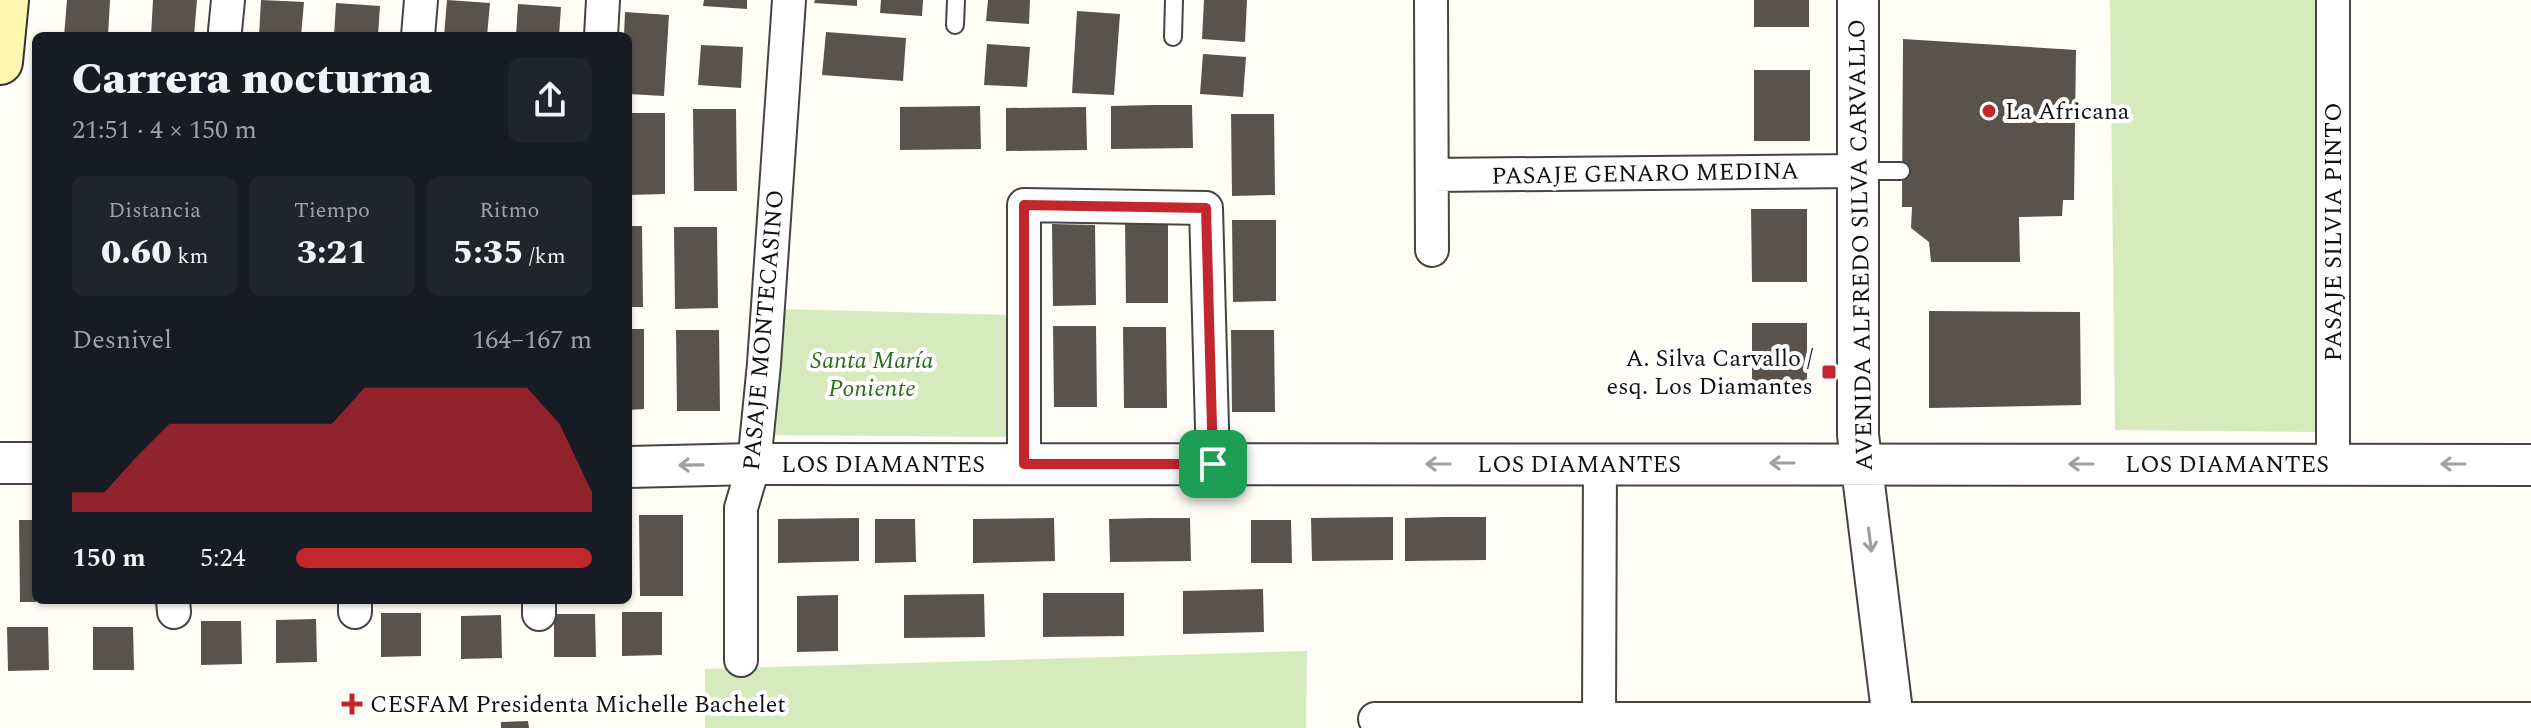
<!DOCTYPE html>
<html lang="es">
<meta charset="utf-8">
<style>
:root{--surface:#171b24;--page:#20242c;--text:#f1f3f6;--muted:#9ea1a6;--accent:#c4262e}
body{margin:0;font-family:Spectral,serif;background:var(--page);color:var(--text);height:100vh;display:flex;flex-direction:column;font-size:30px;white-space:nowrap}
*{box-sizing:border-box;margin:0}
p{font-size:26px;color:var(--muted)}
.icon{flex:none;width:44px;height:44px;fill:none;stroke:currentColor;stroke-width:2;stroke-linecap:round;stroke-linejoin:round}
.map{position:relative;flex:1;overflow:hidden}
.side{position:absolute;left:32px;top:32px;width:600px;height:572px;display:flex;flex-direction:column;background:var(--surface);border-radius:12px;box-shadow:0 2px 6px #0004}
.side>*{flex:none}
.pin{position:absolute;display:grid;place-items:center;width:68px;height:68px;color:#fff;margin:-34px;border-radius:16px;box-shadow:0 4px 12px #0006}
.round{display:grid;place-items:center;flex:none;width:84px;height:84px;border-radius:12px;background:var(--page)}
.headline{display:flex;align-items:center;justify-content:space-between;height:136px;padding:0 40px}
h1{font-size:44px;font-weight:800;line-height:60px}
.metrics{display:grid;grid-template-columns:repeat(3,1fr);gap:12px;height:136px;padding:8px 40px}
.metrics div{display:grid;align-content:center;border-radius:12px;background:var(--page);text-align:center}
.metrics b{font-size:34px;font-weight:800}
.metrics small{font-size:22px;font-weight:400}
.metrics p{font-size:22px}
.chart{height:224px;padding:16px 40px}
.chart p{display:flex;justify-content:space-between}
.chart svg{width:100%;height:144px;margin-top:8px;fill:var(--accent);opacity:.7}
ul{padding:0 40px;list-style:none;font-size:26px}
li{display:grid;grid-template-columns:128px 96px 1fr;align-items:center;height:60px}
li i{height:20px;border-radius:10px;background:var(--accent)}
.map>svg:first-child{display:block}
.green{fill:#d5ebbd}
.building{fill:#5a524d}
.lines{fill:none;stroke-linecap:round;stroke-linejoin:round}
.service-casing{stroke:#444;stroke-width:20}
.minor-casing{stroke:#444;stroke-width:36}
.tertiary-casing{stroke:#444;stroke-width:44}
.secondary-casing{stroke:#333;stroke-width:48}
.service{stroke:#fff;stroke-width:16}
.minor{stroke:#fff;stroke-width:32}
.tertiary{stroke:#fff;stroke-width:40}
.secondary{stroke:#fff6b0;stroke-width:44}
.oneway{stroke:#a0a0a0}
.route-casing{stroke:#fff;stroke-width:16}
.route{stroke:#c4262e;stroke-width:10}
.poi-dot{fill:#c4262e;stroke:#fff;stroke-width:3}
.labels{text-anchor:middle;stroke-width:8;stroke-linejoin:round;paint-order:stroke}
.poi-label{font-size:24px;fill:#111;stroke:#fff;text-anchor:start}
.street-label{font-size:24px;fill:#111;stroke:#fff}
.park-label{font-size:24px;font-style:italic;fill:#2f6b1f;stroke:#fff}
</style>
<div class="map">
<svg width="2531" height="728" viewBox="0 0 2531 728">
<rect width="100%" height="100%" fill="#fffdf5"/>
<!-- green -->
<path class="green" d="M2110 0H2322V432L2115 430Z
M780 309 1011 315 1012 437 771 435Z
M1307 651 1306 728H705V669Z"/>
<!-- building -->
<path class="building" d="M67 0H110L108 36H64Z
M153 0H197L194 36H151Z
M261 0 304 2 301 36H259Z
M447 0 490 3 487 36H444Z
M704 0H747V9L703 6Z
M815 0H857V6L814 3Z
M881 0H923L922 16 880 13Z
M988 0H1030L1029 24 986 21Z
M1204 0H1247L1245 42 1202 39Z
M1754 0H1809V27H1754Z
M336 3 380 6 378 36H334Z
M518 4 561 7 559 36H516Z
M1077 11 1120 14 1114 95 1072 93Z
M625 12 669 15 664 96 628 94V36H624Z
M826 32 906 38 903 81 822 75Z
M1903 39 2076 50 2074 200H2063L2062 216 2019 217 2020 262H1931L1929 242 1911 228 1912 207H1902Z
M987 44 1030 47 1027 87 984 85Z
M701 45 743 47 741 88 698 85Z
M1203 54 1246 57 1243 97 1200 94Z
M1754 70H1810V141H1754Z
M1153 105H1192L1193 148 1111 149V106Z
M980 106 981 149 900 150V107Z
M1086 107 1087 150 1006 151V108Z
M693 109H736L737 191H694Z
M628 113H665V194L628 195Z
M1231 114H1274L1275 195 1232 196Z
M1751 209H1807V282H1752Z
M1232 220H1276V301L1233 302Z
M1125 222H1168V303H1126Z
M1052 224 1095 225 1096 305 1053 306Z
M628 226H642L643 307H628Z
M674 227H717L718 308 675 309Z
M1929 311 2080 312 2081 405 1929 408Z
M1752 323H1807V396H1752Z
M1053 326H1096L1097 407H1054Z
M1123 327H1166L1167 408H1124Z
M628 329H644V409L628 410Z
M676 330H719L720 411H677Z
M1231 330H1274L1275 412H1232Z
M33 331H36V366H33Z
M639 515H683V596H640Z
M1393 517V560L1312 561 1311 518Z
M1445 517H1486V560L1405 561V518Z
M859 518V561L778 563V519Z
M1054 518 1055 561 973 563V519Z
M1151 518H1190L1191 561 1110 562 1109 519Z
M875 519H915L916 562 875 563Z
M19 520H36V602H20Z
M1251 520H1291L1292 563H1251Z
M1263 589 1264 632 1183 634V591Z
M1043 593H1124V636L1043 637Z
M984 594 985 637 904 638V595Z
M838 595V651L797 652V596Z
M90 600H134V604H90Z
M201 600H244V604H201Z
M276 600H319V603L276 604Z
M622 612H662V655L622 656Z
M381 613H421V656L381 657Z
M554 614H595L596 657H554Z
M501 615 502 658 461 659V616Z
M316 619 317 662 276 663V620Z
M201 621H241L242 664 201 665Z
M7 627H48L49 670 8 671Z
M93 627H133L134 670H93Z
M528 721 529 728H501V722Z"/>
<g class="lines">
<defs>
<path id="service" d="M955 25 956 0
M1173 37 1174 0
M1859 171H1901"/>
<path id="minor" d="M1431 0 1432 250
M2333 0V464
M225 31 228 0
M418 36 421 0
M601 36 603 0
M1432 175 1858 171
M1024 464V205L1206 208 1213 464
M173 600 174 612
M355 600V612
M539 614V600
M741 660V508L754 464 764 364 789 0
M1375 719H2531
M1599 719 1600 464"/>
<path id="tertiary" d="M1858 0V435L1894 728
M0 463H36
M628 467 754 464 2531 465"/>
<path id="secondary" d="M0 62 6 0"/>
</defs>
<!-- service casing -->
<use href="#service" class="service-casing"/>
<!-- minor casing -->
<use href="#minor" class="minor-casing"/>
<!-- tertiary casing -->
<use href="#tertiary" class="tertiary-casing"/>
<!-- secondary casing -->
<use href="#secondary" class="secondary-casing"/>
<!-- service -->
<use href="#service" class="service"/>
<!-- minor -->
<use href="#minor" class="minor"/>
<!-- tertiary -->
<use href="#tertiary" class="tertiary"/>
<!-- secondary -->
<use href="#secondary" class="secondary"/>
</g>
<!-- one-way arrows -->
<defs><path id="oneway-shaft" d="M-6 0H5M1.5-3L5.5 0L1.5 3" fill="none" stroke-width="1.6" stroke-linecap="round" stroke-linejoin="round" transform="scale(2)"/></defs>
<g class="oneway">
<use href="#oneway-shaft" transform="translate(1782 463) rotate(180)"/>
<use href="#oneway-shaft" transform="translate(1438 464) rotate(180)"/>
<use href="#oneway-shaft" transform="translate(2081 464) rotate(-180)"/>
<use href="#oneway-shaft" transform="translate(2453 464) rotate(-180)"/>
<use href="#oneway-shaft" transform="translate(691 465) rotate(179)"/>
<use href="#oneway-shaft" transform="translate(1870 540) rotate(83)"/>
</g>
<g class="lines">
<defs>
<path id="route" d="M1024 205 1206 208 1213 464H1024Z"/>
</defs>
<!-- route casing -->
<use href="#route" class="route-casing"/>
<!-- route -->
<use href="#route" class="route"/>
</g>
<!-- markers -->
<g class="poi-dot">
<circle cx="1989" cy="111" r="8"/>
<rect x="1821" y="364" width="16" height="16" rx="4"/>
<path d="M348 692h8v8h8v8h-8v8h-8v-8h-8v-8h8z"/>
</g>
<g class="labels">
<!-- poi labels -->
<g class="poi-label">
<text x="2005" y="119">La Africana</text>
<text x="1813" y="366" text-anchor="end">A. Silva Carvallo /<tspan x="1813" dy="28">esq. Los Diamantes</tspan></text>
<text x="370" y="712">CESFAM Presidenta Michelle Bachelet</text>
</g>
<!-- street labels -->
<g class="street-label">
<text transform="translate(1645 173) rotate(-1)" y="8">PASAJE GENARO MEDINA</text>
<text transform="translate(2333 232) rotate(-90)" y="8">PASAJE SILVIA PINTO</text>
<text transform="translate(1860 245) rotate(-91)" y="8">AVENIDA ALFREDO SILVA CARVALLO</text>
<text transform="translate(763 330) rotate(-85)" y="8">PASAJE MONTECASINO</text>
<text x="883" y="472">LOS DIAMANTES</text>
<text x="1579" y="472">LOS DIAMANTES</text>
<text x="2227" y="472">LOS DIAMANTES</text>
</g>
<!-- park labels -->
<g class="park-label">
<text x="872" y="368">Santa María<tspan x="872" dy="28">Poniente</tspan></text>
</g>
</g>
</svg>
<div class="pin" style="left:1213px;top:464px;background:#1e9e55"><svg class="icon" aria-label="arrive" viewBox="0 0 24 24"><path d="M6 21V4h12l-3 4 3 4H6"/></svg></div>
<section class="side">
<div class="headline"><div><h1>Carrera nocturna</h1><p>21:51 · 4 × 150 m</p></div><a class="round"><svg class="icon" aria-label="share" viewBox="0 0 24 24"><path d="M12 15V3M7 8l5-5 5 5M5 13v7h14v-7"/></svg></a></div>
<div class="metrics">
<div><p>Distancia</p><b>0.60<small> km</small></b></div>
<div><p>Tiempo</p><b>3:21</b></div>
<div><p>Ritmo</p><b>5:35<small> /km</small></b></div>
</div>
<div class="chart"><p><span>Desnivel</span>164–167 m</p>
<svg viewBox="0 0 160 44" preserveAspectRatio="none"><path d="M0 44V38L10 38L20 27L30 17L40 17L50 17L60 17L70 17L80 17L90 6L100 6L110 6L120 6L130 6L140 6L150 17L160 38V44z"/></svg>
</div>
<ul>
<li><b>150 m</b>5:24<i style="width:100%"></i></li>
</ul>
</section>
</div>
